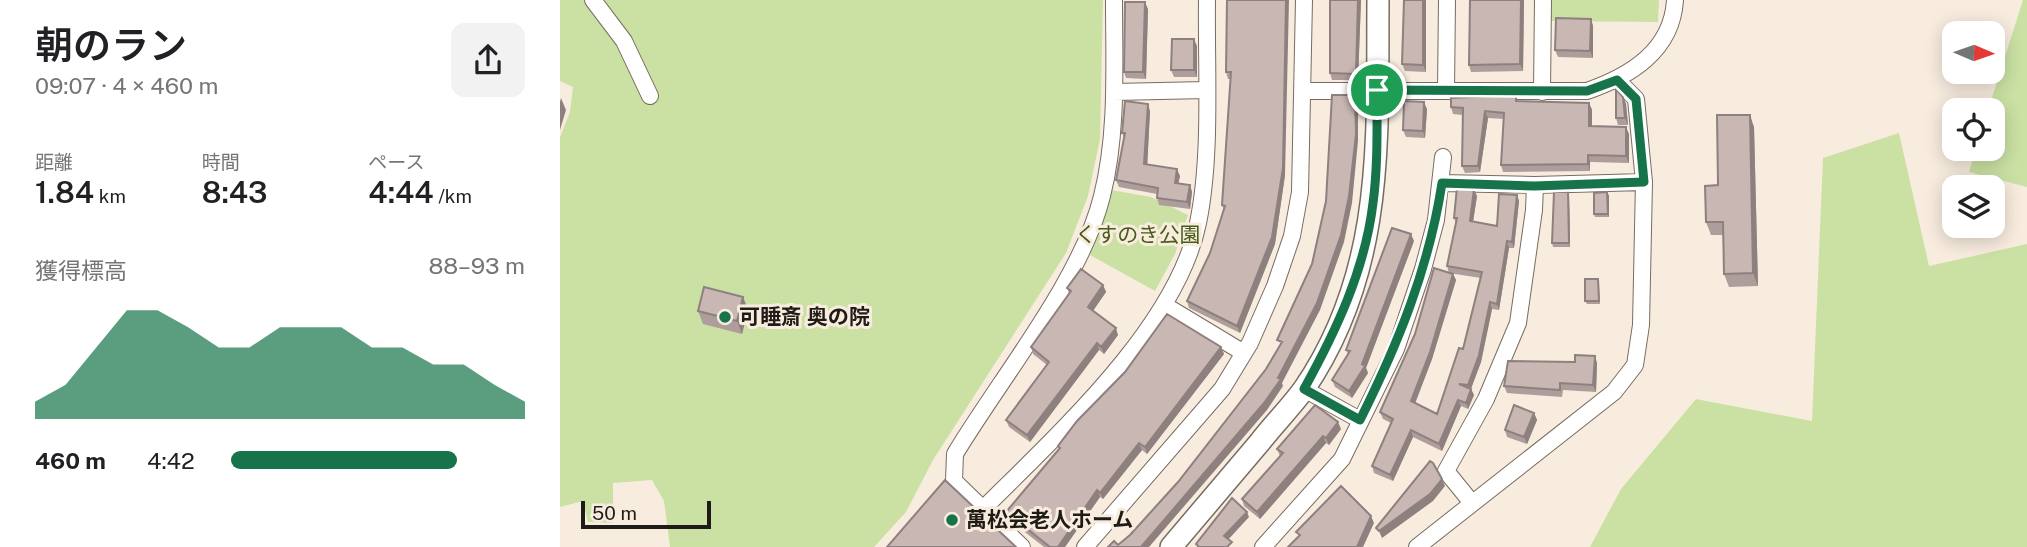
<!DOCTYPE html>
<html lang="ja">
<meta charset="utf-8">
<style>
:root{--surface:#fff;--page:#f2f2f2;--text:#202124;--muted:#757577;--accent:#17744a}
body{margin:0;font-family:"Public Sans","Noto Sans JP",sans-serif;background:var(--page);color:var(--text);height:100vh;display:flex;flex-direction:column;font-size:26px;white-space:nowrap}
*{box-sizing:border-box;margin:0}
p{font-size:23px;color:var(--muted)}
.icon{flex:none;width:38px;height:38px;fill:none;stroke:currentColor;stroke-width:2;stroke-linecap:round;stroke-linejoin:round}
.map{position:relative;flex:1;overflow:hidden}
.sheet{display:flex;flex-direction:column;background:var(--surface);width:560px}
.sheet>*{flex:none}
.needle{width:46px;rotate:92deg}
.controls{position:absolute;left:1382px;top:21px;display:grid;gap:14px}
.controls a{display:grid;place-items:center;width:63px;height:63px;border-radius:14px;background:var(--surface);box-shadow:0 4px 18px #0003;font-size:35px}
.scale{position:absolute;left:21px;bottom:18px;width:130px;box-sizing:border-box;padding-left:7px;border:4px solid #1f1b16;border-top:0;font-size:19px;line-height:24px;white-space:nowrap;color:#1f1b16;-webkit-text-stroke:5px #f8ecdf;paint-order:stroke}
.pin{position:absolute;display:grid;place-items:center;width:60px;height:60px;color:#fff;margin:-30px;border:4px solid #fff;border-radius:50%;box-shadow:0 2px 7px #0007}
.round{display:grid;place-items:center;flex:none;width:74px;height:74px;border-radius:14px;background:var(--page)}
.headline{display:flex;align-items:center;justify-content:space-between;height:119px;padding:0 35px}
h1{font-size:38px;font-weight:600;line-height:52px}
.stats{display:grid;grid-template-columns:repeat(3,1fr);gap:10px;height:119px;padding:7px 35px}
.stats div{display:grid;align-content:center}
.stats b{font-size:30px;font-weight:600}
.stats small{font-size:19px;font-weight:400}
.stats p{font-size:19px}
.chart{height:196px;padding:14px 35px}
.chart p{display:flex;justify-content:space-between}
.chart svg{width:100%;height:126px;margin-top:7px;fill:var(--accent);opacity:.7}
ul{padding:0 35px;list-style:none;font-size:23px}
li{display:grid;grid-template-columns:112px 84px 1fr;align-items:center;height:52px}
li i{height:18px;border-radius:9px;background:var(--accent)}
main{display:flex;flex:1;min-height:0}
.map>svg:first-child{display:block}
.green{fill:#cae1a3}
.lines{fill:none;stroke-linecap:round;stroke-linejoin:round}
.street-casing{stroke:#776c61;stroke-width:18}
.secondary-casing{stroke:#776c61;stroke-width:24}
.street{stroke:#fff;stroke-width:16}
.secondary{stroke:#fff;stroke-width:21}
.wall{fill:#ad9d9b}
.shaded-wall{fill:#8d807e}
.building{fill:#c9b7b4;stroke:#8d807e;stroke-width:2}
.route-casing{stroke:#fff;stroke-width:14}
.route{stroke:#17744a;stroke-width:9}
.poi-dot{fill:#17744a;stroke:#f8ecdf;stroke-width:2.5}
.labels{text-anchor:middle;stroke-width:6;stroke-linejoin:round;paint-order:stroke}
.park-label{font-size:21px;fill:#485c19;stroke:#f8ecdf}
.poi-label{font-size:21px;font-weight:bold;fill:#1f1b16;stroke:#f8ecdf;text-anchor:start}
</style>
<main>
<section class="sheet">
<div class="headline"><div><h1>朝のラン</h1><p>09:07 · 4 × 460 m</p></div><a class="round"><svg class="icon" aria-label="share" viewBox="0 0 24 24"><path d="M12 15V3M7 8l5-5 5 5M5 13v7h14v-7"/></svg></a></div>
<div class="stats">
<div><p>距離</p><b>1.84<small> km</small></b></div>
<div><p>時間</p><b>8:43</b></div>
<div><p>ペース</p><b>4:44<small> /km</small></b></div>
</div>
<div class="chart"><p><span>獲得標高</span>88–93 m</p>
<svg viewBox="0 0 160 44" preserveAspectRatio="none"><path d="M0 44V38L10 32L20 19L30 6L40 6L50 12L60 19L70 19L80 12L90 12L100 12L110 19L120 19L130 25L140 25L150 32L160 38V44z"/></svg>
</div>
<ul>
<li><b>460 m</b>4:42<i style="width:77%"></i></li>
</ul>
</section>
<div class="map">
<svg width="1467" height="547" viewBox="0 0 1467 547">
<rect width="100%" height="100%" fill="#f8ecdf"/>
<!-- green -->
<path class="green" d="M0 0H543L540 139 528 196 506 253 373 460 346 512 314 547H110L104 501 92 480 53 483V523L28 522 23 501 0 507V137L10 112 13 87 0 81Z
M990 0H1099L1098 22 990 21Z
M1463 0H1467V187L1409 172 1416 149H1433V110H1428Z
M1339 133 1369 266 1467 244V547H1030L1061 489 1136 399 1252 421 1263 158Z
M551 190 591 197 628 215 615 254 595 291 530 255Z"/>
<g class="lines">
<defs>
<path id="street" d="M33 0 64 41 90 96
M743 91H1027C1070 76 1112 51 1115 0
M886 91 887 0
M554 92 646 90
M982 92 983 0
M882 183 975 185 1084 182
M606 306 684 353
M744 389 800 420
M912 503 886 471 926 399 958 323 974 210 975 185
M423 509 394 481 395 454C440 379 522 279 542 196 558 133 554 65 554 0
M462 547 423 509C497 435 617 327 638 223 652 155 646 71 647 0
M525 547 662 389 690 343 715 286 732 236 740 192 744 0
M703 547 782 459 836 349 863 269 876 220 883 157
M857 547 1054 392 1075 365 1081 325 1084 182 1076 99 1057 80"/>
<path id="secondary" d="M611 547C641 512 670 477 700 442 714 424 731 407 744 389 826 269 817 137 818 0"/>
</defs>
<!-- street casing -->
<use href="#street" class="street-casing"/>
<!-- secondary casing -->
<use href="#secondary" class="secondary-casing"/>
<!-- street -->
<use href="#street" class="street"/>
<!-- secondary -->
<use href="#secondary" class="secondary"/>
</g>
<!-- wall -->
<path class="wall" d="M667 0 725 175 715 244 680 333 629 308 627 301 650 253 664 210 662 205 671 79H668L666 72Z
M770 0H801L798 80H772L770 73Z
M844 0H866V72L845 71 842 64Z
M910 0H964L963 71 911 72 909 65Z
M588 9 586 79 566 78 564 72Z
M1031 19 1033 26V58L998 57 995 50Z
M637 46V77H614L611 70Z
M1063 97 1066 104 1068 125H1058L1056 118Z
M958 101 1029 103 1032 110V126L1069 134V163L1030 162V171L943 172 941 165 944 119 928 118 920 172 905 173 902 166 903 115 893 114 891 107Z
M867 109 865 138 846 137 843 130Z
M590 111 587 164 620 176 618 183 630 185 632 192 630 209 599 205 597 198V194L559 187 556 180 564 138 562 133Z
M1194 127 1198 286 1169 287 1164 274 1163 235H1151L1146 222 1158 185Z
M1047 192 1049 196V217H1035L1034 214Z
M957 195 959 201 954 248H949L939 310 932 309 921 362 911 389 914 395 908 409 901 406 882 451 853 437 833 481 814 473 812 466 831 423 823 419 820 412 893 274 896 280 872 359 855 404 877 414 903 349 921 278 889 273 887 266 896 224 894 218 917 196 913 222 937 226Z
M1009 196 1010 247H993L992 243Z
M854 241 806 368 808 373 792 398 775 387 772 380 788 354 786 350Z
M1038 279 1039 283 1040 304H1027L1025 301Z
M543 285 546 292 533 310 558 335 544 354 539 350 470 442 449 427 446 420 487 365 473 354 471 347 509 293 507 288Z
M183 297 188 310 182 334 143 324 138 311Z
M661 347 664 354 587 454 582 450 543 499 540 497 505 547H484L448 519 446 512 499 449 498 446Z
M1037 363 1036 392 1003 390 1002 397 947 393 944 386Z
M974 413 977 420 967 444 947 437 945 430Z
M781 429 769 445 766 443 700 519 684 506 682 499 720 456 717 449Z"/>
<!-- shaded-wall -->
<path class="shaded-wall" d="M726 0H729L725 175 715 244 680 333 677 326Z
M798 0H801L798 80 796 74Z
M863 0H866V72L863 65Z
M961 0H964L963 71 960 64Z
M585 2 588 9 586 79 583 72Z
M1031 19 1033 26V58L1030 51Z
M634 39 637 46V77L634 70Z
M795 95 798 102V141L792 203 784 242 760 310 722 383 723 386 707 410 589 547H581L718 378 757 303Z
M1063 97 1066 104 1068 125 1065 118Z
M1 98 6 110 0 130V102Z
M864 102 867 109 865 138 863 131Z
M1029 103 1032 110V133L1029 126Z
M588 104 590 111 587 171 584 164Z
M925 111 928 118 920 172 918 166Z
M1190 115 1194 127 1198 286 1193 273Z
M1066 127 1069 134V163L1066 156Z
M1028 155 1030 162V171L1028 164Z
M617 169 620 176 617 190 615 183Z
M630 185 632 192 630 209 627 202Z
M914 189 917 196 912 228 910 221Z
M1008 192 1009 196 1010 247 1009 243Z
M1047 192 1049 196V217L1048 214Z
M957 195 959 201 954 248 952 242Z
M851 234 854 241 806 368 808 373 792 398 789 391 802 364Z
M947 241 949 248 939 310 937 304Z
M893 274 896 280 872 359 853 408 851 401Z
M543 285 546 292 531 314 528 307Z
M183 297 188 310 182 334 177 321Z
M930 302 932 309 921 362 910 391 908 385Z
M556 328 558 335 544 354 541 347Z
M537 343 539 350 470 442 467 435Z
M661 347 664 354 587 454 585 447Z
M1035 356 1037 363 1036 392 1033 385Z
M911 389 914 395 908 409 906 403Z
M898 400 901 406 882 451 879 444Z
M974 413 977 420 967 444 964 437Z
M778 422 781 429 769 445 766 438Z
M851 430 853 437 833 481 830 475Z
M763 436 766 443 700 519 697 512Z
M579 443 582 450 543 499 540 493Z
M882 479 885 486 873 501 822 538 819 531Z
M537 490 540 497 505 547H498Z
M687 512 689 517 666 542 664 536Z
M811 516 814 523 803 547H797Z"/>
<!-- building -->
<path class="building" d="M667 0H726L723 168 712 237 677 326 627 301 650 253 665 206 662 205 671 72H666Z
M770 0H798L796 74 770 73Z
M844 0H863V65L842 64Z
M910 0H961L960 64 909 65Z
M565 2H585L583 72H564Z
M996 18 1031 19 1030 51 995 50Z
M612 39H634V70H611Z
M1056 89 1063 97 1065 118H1056Z
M772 95H795L796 134 789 196 781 235 757 303 718 378 721 379 704 403 581 547H548L554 541 558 545 570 535 618 482 706 369 722 342 717 340 752 264 766 201Z
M956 95V101L1029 103V126L1066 127V156L1028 155V164L941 165 944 113 925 111 918 166H902L903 108 891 107V98Z
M565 101 588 104 584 164 617 169 615 183 630 185 627 202 597 198 598 188 556 180 565 133H562Z
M844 101 864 102 863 131 843 130Z
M1157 115H1190L1193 273 1164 274 1163 222H1146L1145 186 1158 185Z
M897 187 914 189 910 221 937 226 939 194 957 195 952 242 947 241 937 304 930 302 919 355 908 385 899 384 911 389 906 403 898 400 879 444 851 430 830 475 812 466 833 419 820 412 855 334 874 268 893 274 870 352 851 401 877 414 899 348 903 349 922 272 887 266 897 218H894Z
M994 192H1008L1009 243H992Z
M1047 192 1048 214H1034V193Z
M832 228 851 234 802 364 805 366 789 391 772 380 790 351 786 350Z
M521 269 543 285 528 307 556 328 541 347 537 343 467 435 446 420 489 362 471 347 511 291 507 288Z
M1025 279H1038L1039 301H1025Z
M144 287 183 297 177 321 138 311Z
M607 314 661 347 585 447 579 443 540 493 537 490 498 547H490L446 512 500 448 498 446 517 421 565 372Z
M1015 355 1035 356 1033 385 1000 383V390L944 386 948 361 1015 362Z
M755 405 778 422 766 438 763 436 697 512 682 499 723 453 717 449Z
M954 405 974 413 964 437 945 430Z
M870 461 873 463 882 479 870 494 819 531 816 528Z
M385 480 456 547H327Z
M781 486 811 516 797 547H728L740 535 736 532Z
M672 498 687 512 664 536 672 542 667 547H639L636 544Z"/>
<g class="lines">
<defs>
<path id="route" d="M1057 80 1076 99 1084 182 975 186 882 183C869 268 838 344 800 420L744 389C776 331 805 270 813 203 818 166 817 127 817 90L1027 91Z"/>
</defs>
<!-- route casing -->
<use href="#route" class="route-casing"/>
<!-- route -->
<use href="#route" class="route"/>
</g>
<!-- markers -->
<g class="poi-dot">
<circle cx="165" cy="317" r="7"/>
<circle cx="392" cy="520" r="7"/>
</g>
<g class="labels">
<!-- park labels -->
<g class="park-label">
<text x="578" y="242">くすのき公園</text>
</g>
<!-- poi labels -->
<g class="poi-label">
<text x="179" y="324">可睡斎 奥の院</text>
<text x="406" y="527">萬松会老人ホーム</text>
</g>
</g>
</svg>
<div class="controls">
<a><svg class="needle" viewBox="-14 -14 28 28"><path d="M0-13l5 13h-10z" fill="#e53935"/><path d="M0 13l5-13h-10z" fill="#757577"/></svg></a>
<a><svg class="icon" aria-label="locate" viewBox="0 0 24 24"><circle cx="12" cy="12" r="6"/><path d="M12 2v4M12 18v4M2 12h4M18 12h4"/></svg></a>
<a><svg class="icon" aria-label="layers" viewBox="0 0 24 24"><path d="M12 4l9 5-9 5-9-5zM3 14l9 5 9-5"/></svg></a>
</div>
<div class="scale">50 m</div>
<div class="pin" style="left:817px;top:90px;background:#1e9e55"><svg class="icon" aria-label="arrive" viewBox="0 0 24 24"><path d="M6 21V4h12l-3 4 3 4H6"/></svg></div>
</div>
</main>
